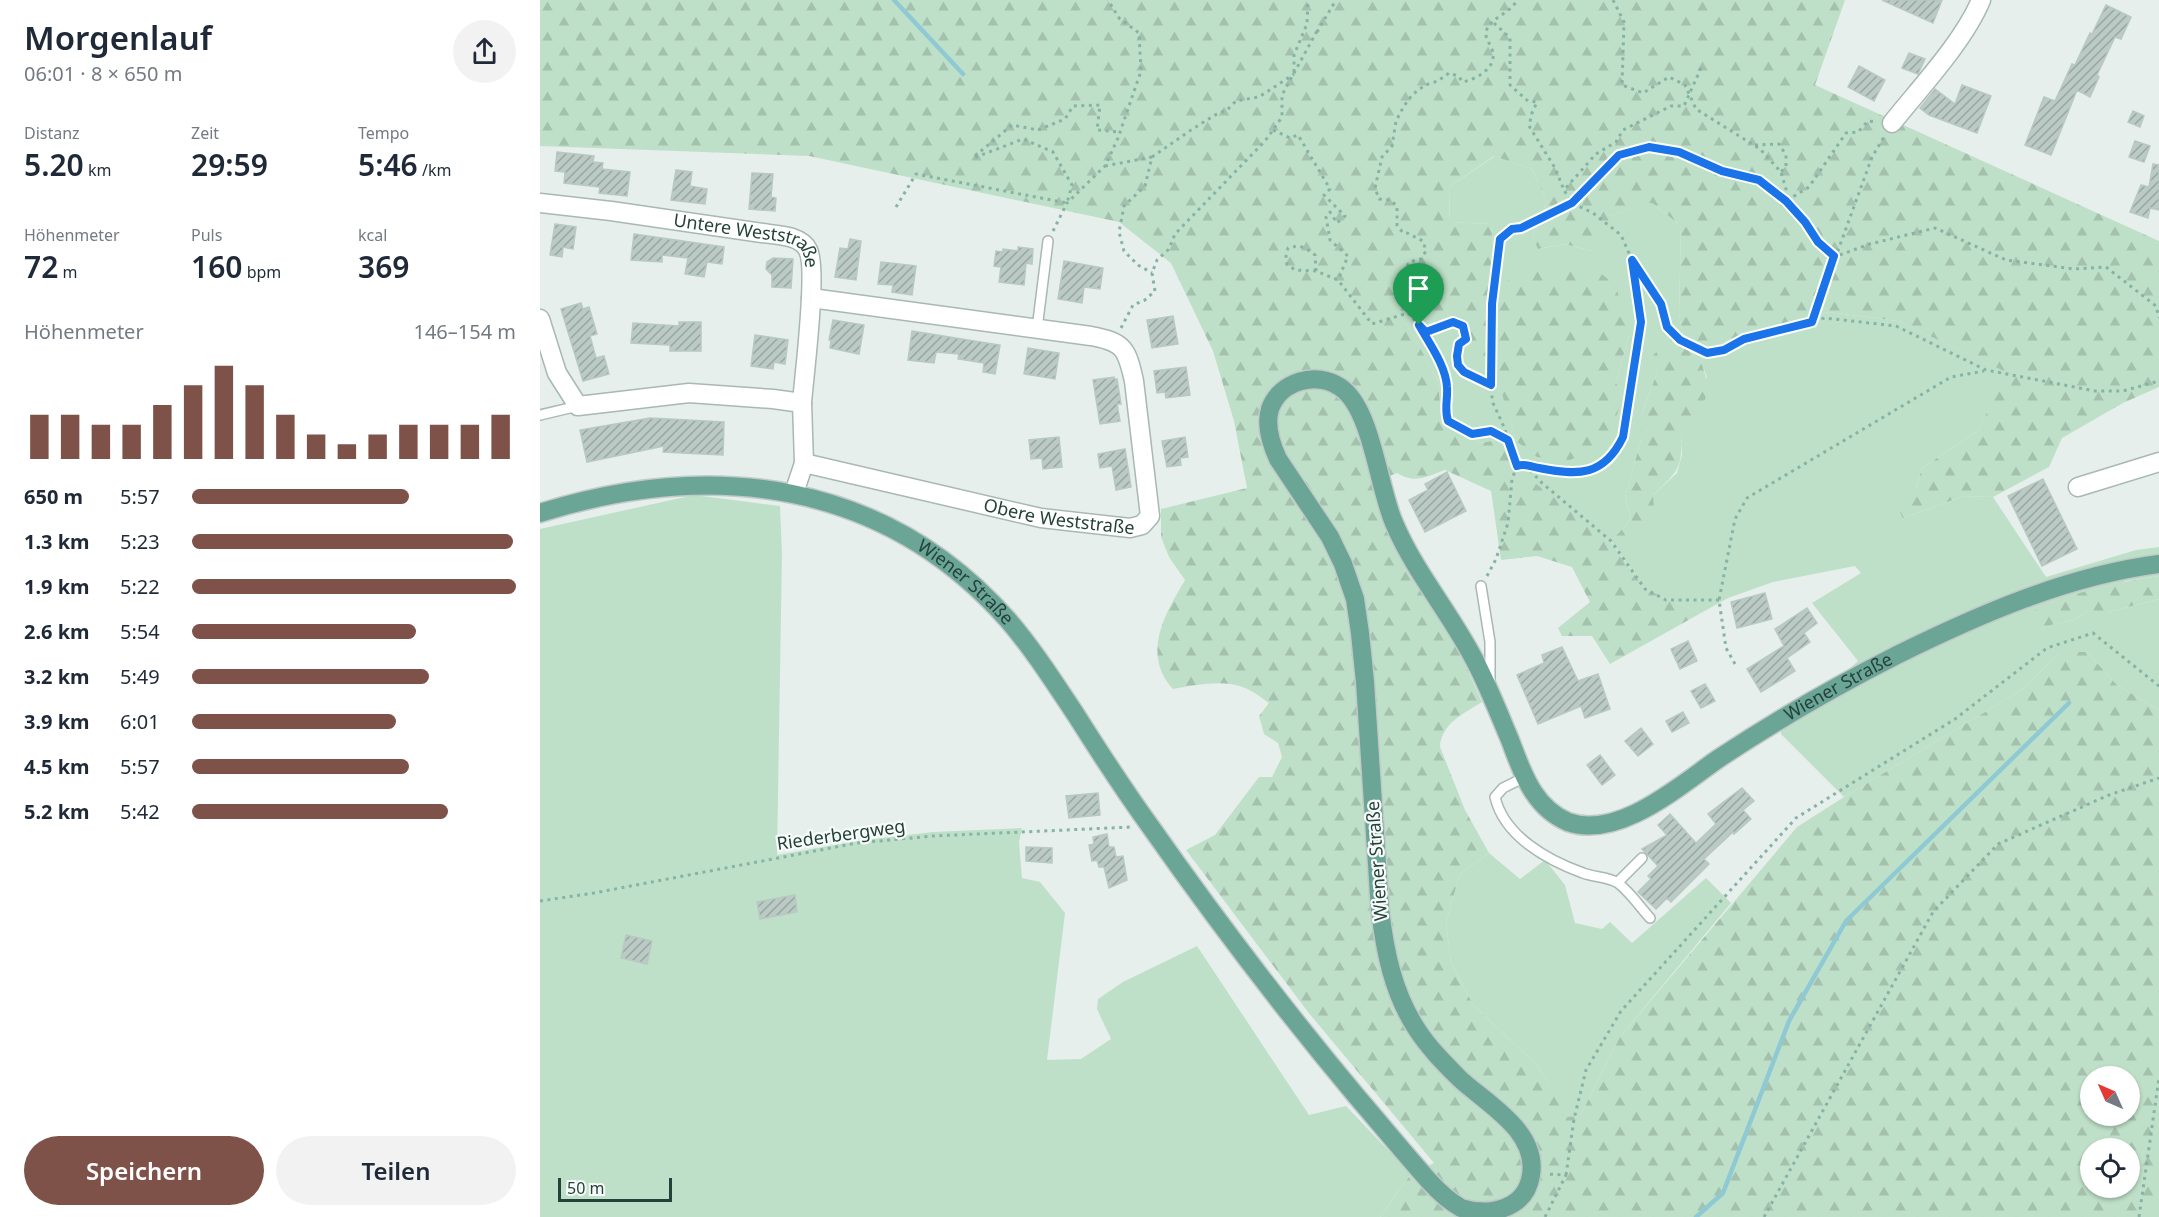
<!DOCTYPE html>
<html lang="de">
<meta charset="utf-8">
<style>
:root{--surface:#fff;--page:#f2f2f3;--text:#1f2937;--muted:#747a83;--accent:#7f5249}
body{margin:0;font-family:"Noto Sans",sans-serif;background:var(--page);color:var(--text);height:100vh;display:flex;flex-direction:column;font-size:22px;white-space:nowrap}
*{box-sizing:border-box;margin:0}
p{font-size:20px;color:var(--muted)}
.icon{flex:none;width:33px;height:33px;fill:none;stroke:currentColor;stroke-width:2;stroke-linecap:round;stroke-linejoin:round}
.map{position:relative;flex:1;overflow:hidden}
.sheet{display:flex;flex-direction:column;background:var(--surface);width:540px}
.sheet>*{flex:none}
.needle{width:39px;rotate:315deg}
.buttons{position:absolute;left:1540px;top:1066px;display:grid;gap:12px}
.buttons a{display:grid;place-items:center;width:60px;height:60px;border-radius:50%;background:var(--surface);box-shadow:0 2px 4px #0004;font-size:30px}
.scale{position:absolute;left:18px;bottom:15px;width:114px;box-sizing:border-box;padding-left:6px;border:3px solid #24423a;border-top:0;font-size:16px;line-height:21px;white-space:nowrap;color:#24423a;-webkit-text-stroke:4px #f7fbf9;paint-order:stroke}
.pin{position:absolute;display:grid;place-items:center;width:51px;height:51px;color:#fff;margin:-62px -26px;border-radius:50% 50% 50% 0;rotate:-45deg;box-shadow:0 0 6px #0007}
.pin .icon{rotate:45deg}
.round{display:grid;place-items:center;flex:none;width:63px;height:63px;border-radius:32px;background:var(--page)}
.summary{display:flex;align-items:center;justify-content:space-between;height:102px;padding:0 24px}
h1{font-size:33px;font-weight:600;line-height:45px}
.metrics{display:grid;grid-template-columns:repeat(3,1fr);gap:9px;height:102px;padding:6px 24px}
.metrics div{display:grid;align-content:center}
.metrics b{font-size:30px;font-weight:600}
.metrics small{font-size:16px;font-weight:400}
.metrics p{font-size:16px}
.chart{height:168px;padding:12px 24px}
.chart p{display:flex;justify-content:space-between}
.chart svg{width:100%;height:108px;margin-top:6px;stroke:var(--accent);stroke-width:6}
.primary-button{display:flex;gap:12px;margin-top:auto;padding:12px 24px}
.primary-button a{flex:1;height:69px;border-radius:36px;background:var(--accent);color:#fff;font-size:24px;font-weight:600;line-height:69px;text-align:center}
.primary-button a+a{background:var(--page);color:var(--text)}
ul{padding:0 24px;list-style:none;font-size:20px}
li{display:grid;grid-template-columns:96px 72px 1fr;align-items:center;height:45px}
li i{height:15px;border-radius:8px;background:var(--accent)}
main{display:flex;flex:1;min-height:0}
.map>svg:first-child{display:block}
.green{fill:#bfe0c8}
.forest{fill:url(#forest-firs);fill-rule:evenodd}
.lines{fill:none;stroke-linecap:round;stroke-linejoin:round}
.stream{stroke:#8ec9d4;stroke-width:4.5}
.building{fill:url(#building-hatch);stroke:#b8c9c2;stroke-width:1.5}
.lane-casing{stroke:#a8b8b2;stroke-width:12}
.street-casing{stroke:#a8b8b2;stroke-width:21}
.primary-casing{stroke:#c2cac8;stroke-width:21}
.path{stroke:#86b3a5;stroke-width:3;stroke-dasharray:3 4.5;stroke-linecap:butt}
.lane{stroke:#fff;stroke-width:9}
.street{stroke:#fff;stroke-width:18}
.primary{stroke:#6aa596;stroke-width:18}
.route-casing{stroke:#fff;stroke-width:12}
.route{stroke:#1a73e8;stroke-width:8}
.labels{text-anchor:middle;stroke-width:4.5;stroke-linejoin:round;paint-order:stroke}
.street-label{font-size:18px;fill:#24423a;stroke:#f7fbf9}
</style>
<main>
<section class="sheet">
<div class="summary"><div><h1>Morgenlauf</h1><p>06:01 · 8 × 650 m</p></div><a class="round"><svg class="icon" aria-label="share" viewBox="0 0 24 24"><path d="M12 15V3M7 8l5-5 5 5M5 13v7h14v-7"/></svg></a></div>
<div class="metrics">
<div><p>Distanz</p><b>5.20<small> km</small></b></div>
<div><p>Zeit</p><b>29:59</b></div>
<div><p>Tempo</p><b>5:46<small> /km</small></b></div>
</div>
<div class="metrics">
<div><p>Höhenmeter</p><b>72<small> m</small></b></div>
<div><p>Puls</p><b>160<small> bpm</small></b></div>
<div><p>kcal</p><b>369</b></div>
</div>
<div class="chart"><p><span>Höhenmeter</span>146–154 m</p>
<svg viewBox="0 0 160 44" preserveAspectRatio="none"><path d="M5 44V26M15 44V26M25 44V30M35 44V30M45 44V22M55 44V14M65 44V6M75 44V14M85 44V26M95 44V34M105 44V38M115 44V34M125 44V30M135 44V30M145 44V30M155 44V26"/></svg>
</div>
<ul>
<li><b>650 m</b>5:57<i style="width:67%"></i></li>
<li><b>1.3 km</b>5:23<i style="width:99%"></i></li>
<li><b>1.9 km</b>5:22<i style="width:100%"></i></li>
<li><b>2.6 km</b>5:54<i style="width:69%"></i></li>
<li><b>3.2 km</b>5:49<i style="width:73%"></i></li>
<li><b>3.9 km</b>6:01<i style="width:63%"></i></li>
<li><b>4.5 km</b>5:57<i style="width:67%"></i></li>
<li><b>5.2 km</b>5:42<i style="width:79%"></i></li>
</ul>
<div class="primary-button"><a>Speichern</a><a>Teilen</a></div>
</section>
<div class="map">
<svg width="1619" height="1217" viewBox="0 0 1619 1217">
<defs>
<pattern id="forest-firs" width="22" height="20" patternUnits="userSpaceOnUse" patternTransform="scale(1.5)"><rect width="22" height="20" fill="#bfe0c8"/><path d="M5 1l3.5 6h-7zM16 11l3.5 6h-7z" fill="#a4c1ad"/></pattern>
<pattern id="building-hatch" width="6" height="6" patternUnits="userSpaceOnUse" patternTransform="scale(1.5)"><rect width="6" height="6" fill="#bbcac4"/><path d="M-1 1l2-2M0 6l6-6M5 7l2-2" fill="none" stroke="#98a6a0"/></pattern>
</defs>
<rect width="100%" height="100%" fill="#e6efeb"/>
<!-- green -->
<path class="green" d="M955 156 992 169 1007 201 993 237 999 249 1024 244 1053 251 1070 216 1096 208 1102 203H1112L1141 226 1139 314 1143 336 1118 370 1101 416V440L1085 497 1091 520 1072 540 1113 514V495L1137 473 1142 455 1141 433 1167 377 1161 362 1169 348 1204 334 1288 312 1358 321 1467 372 1438 431 1382 468 1376 489 1363 518 1424 496 1453 497 1506 577 1596 550 1619 547V576L1586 581 1502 629 1514 624 1533 620 1547 612H1569L1619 599V710L1577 685 1547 652H1521L1480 691 1304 797 1241 734V730L1318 661 1272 603 1321 573 1315 566 1233 582 1188 598 1161 613 1105 589 1071 541 972 479 956 440 941 443 902 423 898 381 864 319H905L938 355 952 357 976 441 1076 383 1089 335 957 292 951 224 910 222 909 187Z
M154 495 240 506 242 553 237 855 317 841 393 832 482 828 479 842 482 878 500 882 525 913 507 1060 541 1059 571 1039 557 1009 558 999 583 982 657 946 769 1115 806 1106 871 1174 840 1217H0V529Z
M949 853 980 879 1005 860 1025 885 1035 923 1062 929 1070 922 1092 943 1166 878 1191 903 1080 1037 1040 1116 1027 1118 998 1066 934 1006 911 963 906 922 920 874Z"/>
<!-- forest -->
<path class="forest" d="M0 0H1305L1275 85 1619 241V387L1583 403 1522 438 1509 467 1453 497 1424 496 1363 518 1358 508 1376 489 1382 468 1438 431 1466 372 1358 321 1288 312 1204 334 1169 348 1161 362C1175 398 1163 406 1141 433 1143 469 1138 471 1113 495 1113 500 1115 509 1113 514 1108 532 1086 538 1071 542L1105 589 1161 613 1070 664 1052 636H1022L1018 628 1050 602 1032 567 997 556 961 560 951 491 905 470C885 477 876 484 857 473L847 477 858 514 942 702C925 713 901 723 900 747L925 810 949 853 920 874 906 922 911 963 934 1006 998 1066 1027 1117 1040 1116 1080 1037 1257 827 1304 797 1480 691 1521 652H1547L1577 685 1619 710V1217H840L871 1174 894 1163 768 1012 646 850 675 835 719 777H732L742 757 738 743 724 734 719 716 729 703C722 698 713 691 705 688 683 679 656 685 633 689 601 654 625 614 645 580L629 557 621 537V509L707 488 694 421 673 351 631 263 579 222 269 156 0 146ZM954 156 992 169 1007 201 993 237 998 249 1024 244 1053 251 1070 232V216L1097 208 1102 203H1112L1141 226 1139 314 1143 336 1131 340 1113 355 1118 370 1101 416V440L1085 497 1091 520 1071 541 991 480 972 478 967 448 956 440 941 443 902 423 898 381 865 320 905 319 938 356 951 357 976 441 997 457 1030 460 1068 443 1083 396 1076 383 1089 335 1076 286 1063 275 1036 263 977 272 957 291 951 224 910 222 909 187ZM1551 1077H1590V1116H1551ZM1551 1149H1590V1188H1551Z
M1619 576V599L1569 612H1547L1533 620 1514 624 1502 629 1484 622 1485 616C1525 593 1574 583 1619 576Z"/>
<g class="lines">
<!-- stream -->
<path class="stream" d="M354 0 423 74
M1156 1217 1183 1193 1249 1021 1306 921 1529 703"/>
</g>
<!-- building -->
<path class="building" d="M1342 0H1402L1393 23Z
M1566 5 1591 17 1581 39 1575 37 1557 75 1559 77 1550 97 1537 90 1511 155 1485 145 1504 97 1515 101 1532 64 1535 65 1550 33 1552 34Z
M1369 53 1385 59 1378 74 1362 68Z
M1319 66 1345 80 1334 101 1308 87Z
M1422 85 1451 96 1437 133 1389 115 1380 108 1395 89 1415 104Z
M1593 111 1604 116 1600 127 1588 122Z
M1595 141 1610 146 1604 162 1589 157Z
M17 152 54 156 53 162 63 163 62 169 90 172 87 196 59 193 60 187 24 183 25 172 15 171Z
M1613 164 1619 165V210L1610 208 1608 218 1590 212 1601 185 1609 187Z
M136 170 152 172 150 186 167 189 165 204 131 200Z
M212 173 233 174 231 197 236 198 235 211 209 209Z
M15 224 36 227 33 249 23 247 22 257 10 255Z
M94 234 184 247 182 264 167 262 164 277 145 274 148 258 122 255V262L91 260Z
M310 239 321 241 316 280 295 277 300 248 308 249Z
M478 247 493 249 492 264 486 263 484 285 459 282 461 267 454 266 456 251 463 252V249L478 251Z
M233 258 253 259 251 288 232 287V275L226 269 227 262Z
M524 261 563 268 560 289 544 287 542 303 518 299Z
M341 262 376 266 372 295 352 292 353 285 338 284Z
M41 303 43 309 49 307 57 334 50 336 56 358 64 356 69 374 43 381 21 309Z
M633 316 638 344 612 348 607 320Z
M293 320 324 325 319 354 290 348 291 340H289Z
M139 322H161V351H130V345L91 343 93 323 139 326Z
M372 331 460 345 455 374 443 372 444 363 418 359 419 354 396 352 394 363 368 360Z
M215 335 248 340 245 364 234 362 233 369 211 366Z
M488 348 519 353 515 379 484 374Z
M646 367 650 395 626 398 625 392 617 393 614 371Z
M574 377V379H577L581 404H577L580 421 560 424 553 380Z
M110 418 184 422 183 455 123 452 124 446 47 462 40 430Z
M519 437 522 467 503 469 502 458 491 459 489 440Z
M645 437 648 457 640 458 641 465 627 467 622 441Z
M585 449 591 487 576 490 572 466 560 468 558 454Z
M907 472 926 511 885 532 869 500 888 490 885 484Z
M1503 479 1537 549 1502 566 1468 496Z
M1225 593 1232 619 1197 628 1191 602Z
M1267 608 1277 623 1264 633 1270 642 1247 658 1255 671 1221 692 1207 669 1244 646 1235 629Z
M1148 641 1157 661 1140 669 1131 649Z
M1022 647 1038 681 1058 674 1070 709 1045 718 1041 706 998 724 977 675 1004 663 1002 655Z
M1165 684 1175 701 1161 708 1151 691Z
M1143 712 1149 723 1132 732 1126 721Z
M1101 728 1113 744 1098 756 1085 741Z
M1060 755 1075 775 1062 785 1047 765Z
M1202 788 1214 801 1203 810 1211 819 1194 834 1193 832 1164 859 1169 864 1131 902 1127 898 1116 909 1098 892 1111 879 1108 876 1118 866 1102 849 1127 835 1118 825 1130 814 1156 843 1176 824 1168 814Z
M558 793 560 815 529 818 526 796Z
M567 834 569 847H574L576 857 583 856 587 880 569 888 564 867H559L557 860 552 861 549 845 554 844 553 837Z
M486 847 512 848V863L486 861Z
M255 895 257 912 220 919 217 902Z
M86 935 112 941 107 964 81 958Z"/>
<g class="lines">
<defs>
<path id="lane" d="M497 329 508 241
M0 415 38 406
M941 586 950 642V684
M985 777 963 788 955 797C964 836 1007 860 1043 873 1053 877 1069 877 1078 883 1090 892 1100 907 1110 918
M1078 882 1102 858"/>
<g id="street">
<path d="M1352 123C1380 88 1424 41 1441 0"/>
<path id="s1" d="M0 203 71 211 222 233C236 235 261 235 268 250 278 269 264 376 262 403"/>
<path d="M0 319 17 373 38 406 149 393 233 399 262 403 264 463 254 493"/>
<path id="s2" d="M264 463 501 518 590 528 602 525 610 516 594 381C587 349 584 342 551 336L271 298"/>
<path d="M1538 487 1619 462"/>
</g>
<g id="primary">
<path id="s3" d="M0 513C171 459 344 480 468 620 493 649 514 682 536 715 560 753 584 790 610 826 676 920 745 1011 818 1098 842 1126 865 1154 889 1181 898 1191 909 1201 921 1208 950 1217 986 1209 991 1175 998 1131 947 1104 920 1079 904 1063 888 1047 876 1028 853 992 845 952 840 910L825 682 820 633 815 599 803 564 790 537 738 459C731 444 725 426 730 409 740 381 776 371 800 387 832 408 838 487 854 523 875 573 912 615 936 663 949 688 959 714 970 740 977 758 983 777 994 793 1002 805 1014 816 1028 822 1078 840 1139 786 1178 759 1235 721 1296 686 1357 655 1440 614 1527 576 1619 564"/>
</g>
</defs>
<!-- lane casing -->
<use href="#lane" class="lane-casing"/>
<!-- street casing -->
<use href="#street" class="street-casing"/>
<!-- primary casing -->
<use href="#primary" class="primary-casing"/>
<!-- path -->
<path class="path" d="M1073 0 1084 22 1082 85 1103 93 1129 77 1145 85 1156 109 1220 149 1241 172 1246 189V201L1269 187 1306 133 1318 132 1328 121 1337 122
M954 23 970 38V85L988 101 997 102 992 113 989 126 1015 168 1024 190
M777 32 796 0
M1161 68 1144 106H1131L1083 130 1076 142 1056 154 1024 190 1032 203 1053 213 1081 235 1092 260 1121 304 1127 327 1140 340 1167 353 1184 350 1205 339 1285 318 1356 326 1446 370 1555 391H1583L1619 381
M754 72V55L767 24 768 0
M733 130 750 138 758 135 790 189 784 195 805 216 797 223 790 212 786 217 790 240 808 256 798 280
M1215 145 1239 144 1246 155V166L1241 172
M435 156 472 125 498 130 525 119 533 106 560 105 557 130 580 132
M612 157 651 130 675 115 687 110 696 101 719 97 754 74
M565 166 612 157 605 186 584 206 579 232 584 251 598 265 612 273
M356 207 376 174 527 203 532 185 513 152 483 139 431 159
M513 231 527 203 565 166 578 138 601 71 599 33 579 18 568 0
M776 271 775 255C766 248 760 244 748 248L746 256 747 264 755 270 776 271 798 280 832 324 868 313 878 324
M1272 322 1332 157 1344 137
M581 328 593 305 605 300 615 291 612 273 617 260 629 249 635 234 725 141 733 130 742 117V95L777 31
M882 329C891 346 906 367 907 387 908 399 905 409 907 421L932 434 951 431 967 440
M951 385 924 372 918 365 917 355 919 344 926 338 923 326 913 323 886 332 879 325 878 291 868 282 865 272 869 262 881 259 886 251 883 241 867 233H863L857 225V206L850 200 839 199 835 188 842 157 852 146 856 121 864 106 872 95 885 85 898 81 909 73 918 76 923 82C939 78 960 66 951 47 948 40 944 37 947 29 952 17 971 13 977 0
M985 465 1002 483 1071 541 1105 589 1126 600H1179
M977 466C985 463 991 467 999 468 1039 476 1064 476 1083 437L1101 322 1092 262
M947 576 956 559 968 523 972 479 977 466 964 427 953 403 951 391 952 304 960 239 972 229 981 228 1032 203 1079 155 1109 147 1139 151 1182 171 1219 180 1246 201 1265 222 1278 242 1294 257 1330 244 1395 228 1466 260 1534 269 1566 267 1616 306 1619 318
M1195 664 1186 648 1179 600 1195 519 1207 498 1411 377 1444 371
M0 901 54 893 317 843 393 836 592 827
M1026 1175 1034 1119 1046 1070 1081 1011 1256 818 1415 719 1507 648 1553 633 1619 686
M1005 1217 1026 1175 1006 1174
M1224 1217 1393 912 1458 844 1569 795 1619 778
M1599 1217 1619 1078"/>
<!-- lane -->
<use href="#lane" class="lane"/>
<!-- street -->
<use href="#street" class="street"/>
<!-- primary -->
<use href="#primary" class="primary"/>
</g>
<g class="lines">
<defs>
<path id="route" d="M1109 147 1139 152 1182 171 1219 180 1246 201 1265 222 1278 242 1294 256 1272 322 1204 339 1184 350 1167 353 1140 340 1127 327 1121 304 1092 260 1101 322 1083 437C1064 476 1039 476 999 468 991 467 985 463 977 466L968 440 951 431 932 434 908 421C904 409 908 399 907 387 906 366 889 343 879 325L886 332 913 322 923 326 926 339 919 344 917 356 918 365 924 372 951 385 952 304 960 239 972 229 981 228 1032 203 1079 155Z"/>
</defs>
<!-- route casing -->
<use href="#route" class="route-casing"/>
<!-- route -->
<use href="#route" class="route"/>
</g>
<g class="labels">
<!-- street labels -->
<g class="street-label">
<text dy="6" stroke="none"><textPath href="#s1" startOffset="214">Untere Weststraße</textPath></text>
<text dy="6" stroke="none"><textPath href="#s2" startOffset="261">Obere Weststraße</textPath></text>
<text dy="6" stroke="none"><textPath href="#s3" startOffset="453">Wiener Straße</textPath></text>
<text dy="6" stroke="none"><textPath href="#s3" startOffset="3076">Wiener Straße</textPath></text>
<text transform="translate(301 835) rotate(-8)" y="6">Riederbergweg</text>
<text transform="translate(837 861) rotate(-94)" y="6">Wiener Straße</text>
</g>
</g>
</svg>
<div class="buttons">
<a><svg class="needle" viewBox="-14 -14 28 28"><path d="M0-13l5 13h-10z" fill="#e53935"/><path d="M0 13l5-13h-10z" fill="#747a83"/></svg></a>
<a><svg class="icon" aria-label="locate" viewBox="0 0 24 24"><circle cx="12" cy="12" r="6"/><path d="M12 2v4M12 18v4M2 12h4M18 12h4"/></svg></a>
</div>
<div class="scale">50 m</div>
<div class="pin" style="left:879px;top:325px;background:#1e9e55"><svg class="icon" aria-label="arrive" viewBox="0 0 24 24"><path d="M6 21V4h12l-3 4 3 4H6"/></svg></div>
</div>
</main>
